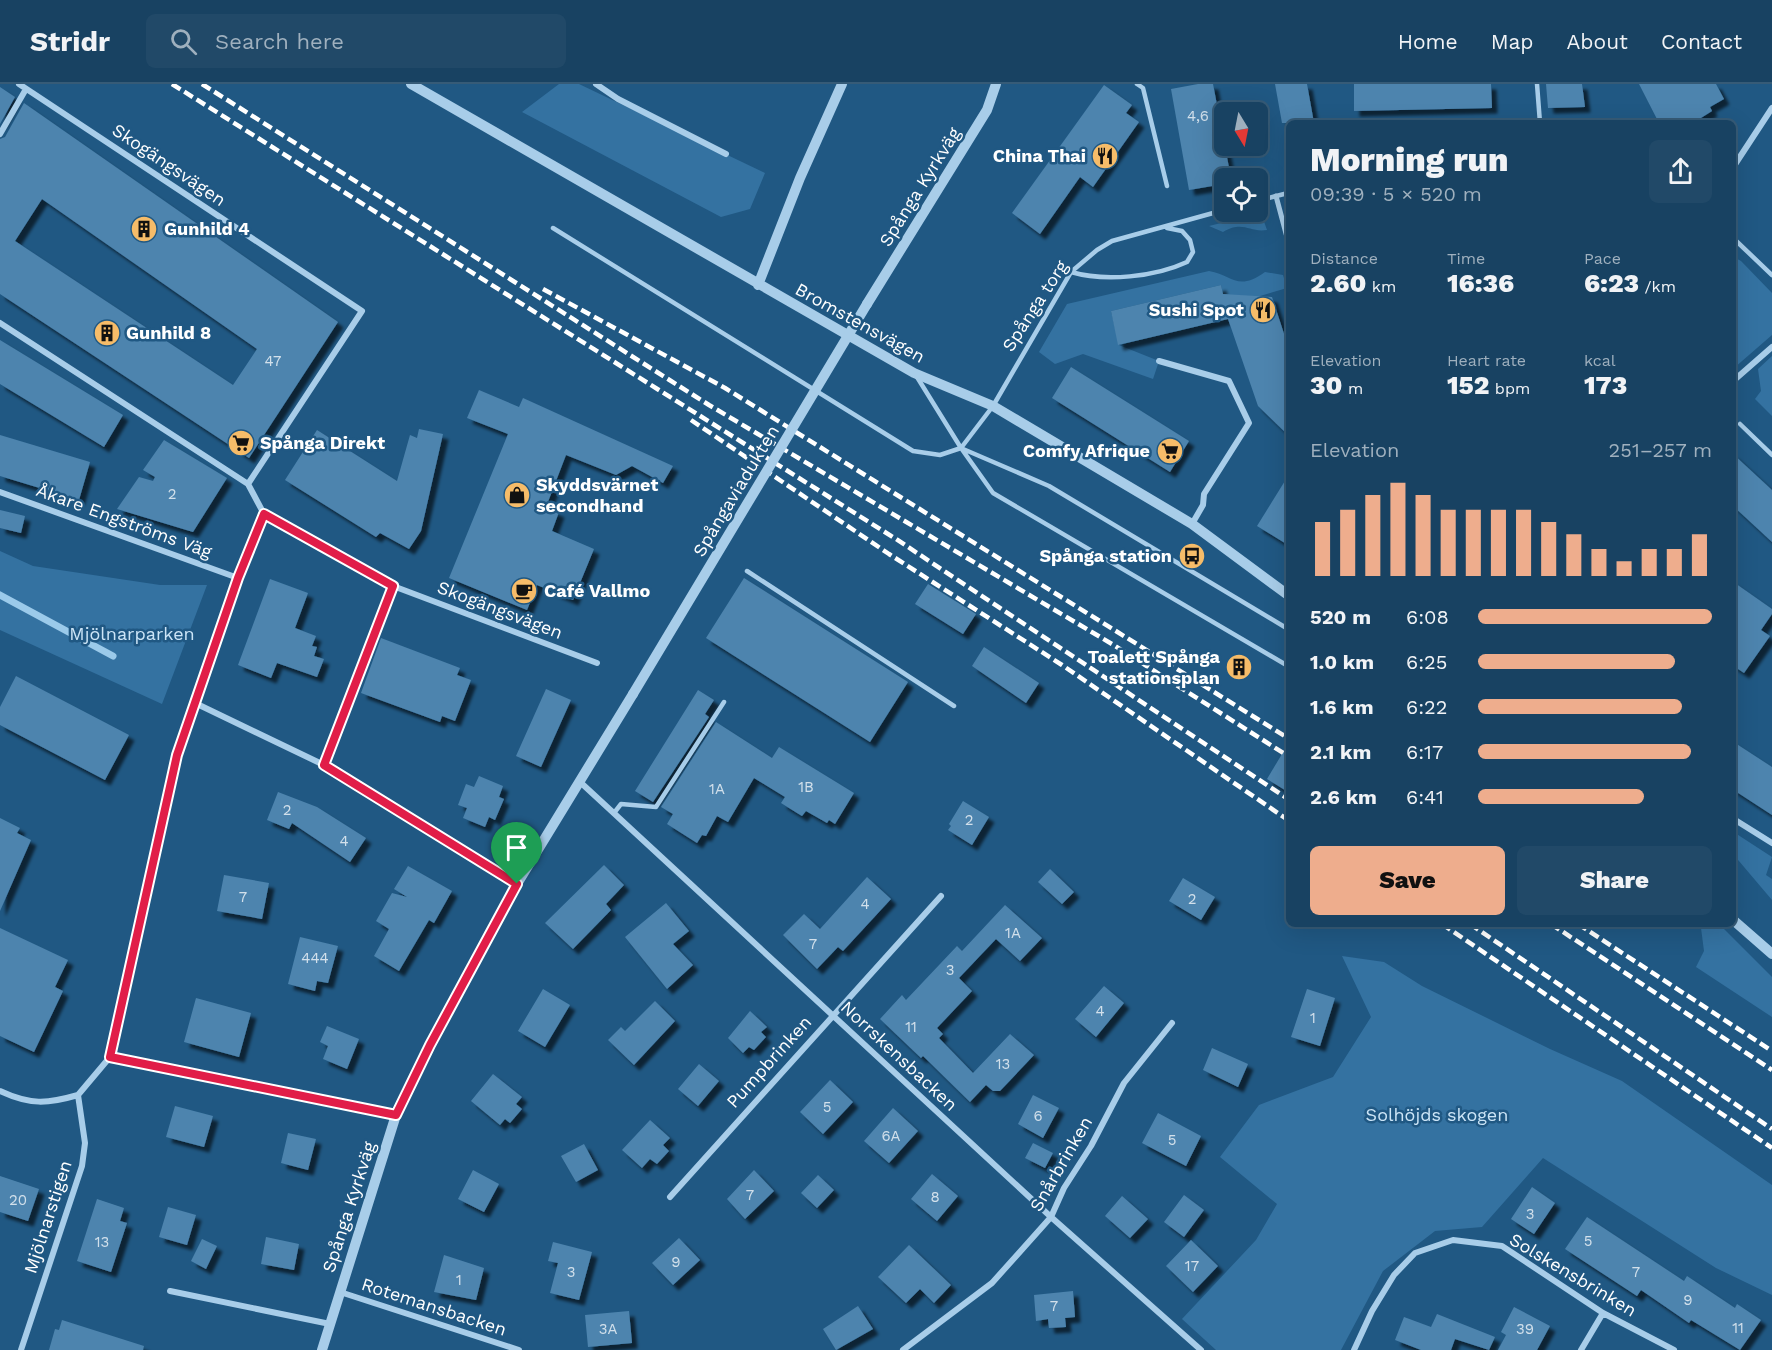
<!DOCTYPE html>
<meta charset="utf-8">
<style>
:root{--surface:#184262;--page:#214968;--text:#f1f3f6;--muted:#9fb0be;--line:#365b77;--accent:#eead8d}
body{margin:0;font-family:"Work Sans",sans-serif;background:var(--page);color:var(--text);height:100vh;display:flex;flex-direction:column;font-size:22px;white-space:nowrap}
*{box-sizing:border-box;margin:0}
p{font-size:20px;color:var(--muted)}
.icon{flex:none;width:33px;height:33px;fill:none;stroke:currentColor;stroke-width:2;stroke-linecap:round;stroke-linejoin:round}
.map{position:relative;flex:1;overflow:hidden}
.sheet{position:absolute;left:1286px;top:36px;width:450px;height:807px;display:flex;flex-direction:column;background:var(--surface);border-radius:9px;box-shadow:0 6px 24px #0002,0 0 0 2px var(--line)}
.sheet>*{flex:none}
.needle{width:39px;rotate:170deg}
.controls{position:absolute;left:1214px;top:18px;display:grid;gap:12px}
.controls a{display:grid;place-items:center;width:54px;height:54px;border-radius:9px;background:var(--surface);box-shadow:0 6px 24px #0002,0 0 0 2px var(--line);font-size:30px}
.pin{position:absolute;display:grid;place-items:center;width:51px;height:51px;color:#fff;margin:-62px -26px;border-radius:50% 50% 50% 0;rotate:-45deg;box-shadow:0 0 6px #0007}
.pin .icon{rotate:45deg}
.round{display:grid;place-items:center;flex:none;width:63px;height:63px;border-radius:9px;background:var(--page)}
.summary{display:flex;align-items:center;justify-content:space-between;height:102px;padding:0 24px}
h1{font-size:33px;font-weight:800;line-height:45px}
.stats{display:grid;grid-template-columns:repeat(3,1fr);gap:9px;height:102px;padding:6px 24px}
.stats div{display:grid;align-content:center}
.stats b{font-size:26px;font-weight:800}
.stats small{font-size:16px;font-weight:400}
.stats p{font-size:16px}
.chart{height:168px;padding:12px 24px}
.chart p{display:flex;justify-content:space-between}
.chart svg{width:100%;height:108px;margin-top:6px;stroke:var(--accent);stroke-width:6}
.action{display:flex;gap:12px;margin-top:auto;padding:12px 24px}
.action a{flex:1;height:69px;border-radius:9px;background:var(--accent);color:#111;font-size:24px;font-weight:800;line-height:69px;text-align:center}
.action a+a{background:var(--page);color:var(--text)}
ul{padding:0 24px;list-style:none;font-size:20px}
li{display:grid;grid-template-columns:96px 72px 1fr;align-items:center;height:45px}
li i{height:15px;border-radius:8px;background:var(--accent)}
header{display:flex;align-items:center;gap:36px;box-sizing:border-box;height:84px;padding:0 30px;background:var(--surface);border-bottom:2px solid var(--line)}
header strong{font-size:28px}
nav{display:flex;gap:33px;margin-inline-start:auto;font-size:21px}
.search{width:420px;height:54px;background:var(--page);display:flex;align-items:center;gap:15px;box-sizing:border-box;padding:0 21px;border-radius:9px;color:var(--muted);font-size:22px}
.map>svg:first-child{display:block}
.green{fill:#3472a1}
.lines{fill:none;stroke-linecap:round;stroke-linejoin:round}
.stream{stroke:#9bcaea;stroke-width:7}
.building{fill:#4d84ae;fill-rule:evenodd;filter:url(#shadow)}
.service{stroke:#a8cde9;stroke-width:4.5}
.pedestrian{stroke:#a8cde9;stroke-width:5}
.minor{stroke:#a8cde9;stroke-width:6}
.tertiary{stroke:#a8cde9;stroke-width:10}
.rail{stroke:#fff;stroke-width:4.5;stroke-dasharray:10 4.5;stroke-linecap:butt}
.tertiary-bridge{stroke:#a8cde9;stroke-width:10}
.route-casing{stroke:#fff;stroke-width:12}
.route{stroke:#e11d48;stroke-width:8}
.labels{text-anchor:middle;stroke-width:5;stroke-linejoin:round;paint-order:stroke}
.number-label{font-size:15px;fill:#d2e0eb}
.poi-label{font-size:18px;font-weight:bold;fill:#fff;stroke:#205883;text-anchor:end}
.street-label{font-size:18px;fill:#fff;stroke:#205883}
.park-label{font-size:18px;fill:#cce5f7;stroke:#205883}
</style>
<header>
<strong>Stridr</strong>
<div class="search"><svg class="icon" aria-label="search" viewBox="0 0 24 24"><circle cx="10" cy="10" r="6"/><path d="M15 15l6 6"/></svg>Search here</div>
<nav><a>Home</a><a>Map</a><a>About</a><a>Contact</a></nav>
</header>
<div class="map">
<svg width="1772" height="1266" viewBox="0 0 1772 1266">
<defs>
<filter id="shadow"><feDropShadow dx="5.5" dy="5.5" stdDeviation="1.5" flood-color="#0009"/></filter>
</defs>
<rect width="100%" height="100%" fill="#205883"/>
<!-- green -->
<path class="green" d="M559 0H579L765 89 750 125 721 133 522 28Z
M1261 129 1267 146C1249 149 1244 136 1223 148L1209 142Z
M1732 172 1741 177 1772 209V251L1734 284Z
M1209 187C1233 191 1237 208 1265 188L1283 191 1287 204 1226 222 1221 201 1111 227 1119 261 1159 277 1153 295 1083 270 1055 280 1039 268 1067 220Z
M1772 272V332L1755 315 1761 307 1758 285Z
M0 467 33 482 160 501H207L162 620 0 546Z
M1732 747 1772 773 1766 791 1772 795V816L1733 770Z
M1677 840H1719L1772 893V933L1696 883 1704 867 1701 844Z
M1342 872 1384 878 1422 902 1550 965 1622 997 1772 1101V1211L1716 1184 1543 1074 1482 1143 1435 1147 1383 1187 1341 1266H1216L1182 1235 1256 1156 1277 1120 1220 1073 1259 1021 1333 993 1371 933Z"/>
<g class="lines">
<!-- stream -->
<path class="stream" d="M0 511 113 572"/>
</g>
<!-- building -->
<path class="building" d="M1198 0H1213L1231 94H1224V100L1189 106 1171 5Z
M1275 0H1307L1314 39H1282Z
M1354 0H1491L1492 24 1354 27Z
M1546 0H1582L1585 23 1548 24Z
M1639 0H1716L1724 15 1710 23 1712 27 1693 39H1659Z
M1104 1 1132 21 1126 29 1139 38 1093 103 1080 93 1040 150 1012 129Z
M0 3 15 13 0 40Z
M24 19 338 238 249 374 0 210V55L5 53ZM42 115 257 265 233 301 15 157Z
M1221 201 1223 210 1272 213 1288 262V351L1258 322 1228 235 1118 261 1111 227Z
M0 256 123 331 104 363 0 300Z
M1071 283 1189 357 1170 388 1052 314Z
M479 306 519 323 523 314 673 382 663 399 632 382 616 391 566 371 546 423 559 428 552 447 594 465 573 516 537 501 527 526 449 494 508 350 467 334Z
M419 345 443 350 421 447 409 465 380 449 376 453 285 396 317 346 397 397 410 351 417 354Z
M0 351 90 378 79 416 0 392Z
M164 356 227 394 193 448 117 425 139 393 153 397 155 393 143 386Z
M1732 369 1772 406V458L1732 421Z
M1288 392V461L1257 442Z
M0 426 25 432 21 449 0 444Z
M744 494 908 598 870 658 706 554Z
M270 495 308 509 295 544 316 552 312 562 317 563 314 572 324 575 317 593 277 579 271 594 238 581Z
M1732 497 1772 525V530L1761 546 1770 552 1744 589 1732 581Z
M928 500 976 530 963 550 915 520Z
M381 554 460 584 457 591 471 596 455 637 442 632 440 638 361 609Z
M984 563 1039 599 1026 619 972 582Z
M16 592 129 651 105 696 0 641V623Z
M546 605 571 616 541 683 516 672Z
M698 606 714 616 705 630 709 633 653 718 635 707Z
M716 638 772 674 779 663 854 709 835 740 829 736 827 739 806 727 802 732 797 729 781 719 785 713 754 694 728 738 717 732 706 752 702 751 697 759 667 740 673 730 661 723Z
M1732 657 1772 683V731L1732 705Z
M1288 660V708L1267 695Z
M479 692 503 702 499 713 504 715 495 736 489 733 485 743 463 734 467 724 458 721 466 700 474 703Z
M278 708 317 723 366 754 350 778 292 739 289 745 267 736Z
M963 717 989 733 972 761 948 746 951 742 949 740Z
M0 734 20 744 17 749 31 756 0 827Z
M604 781 624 801 606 820 611 826 573 865 545 839Z
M408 782 452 807 434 839 429 836 399 887 374 872 389 845 376 837 392 809 407 813 394 805Z
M1050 785 1074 808 1062 820 1038 798Z
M224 791 269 799 262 835 217 827Z
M867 793 891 815 843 867 838 863 817 885 783 851 804 830 820 845Z
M1183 794 1215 813 1201 836 1169 817Z
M666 819 689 847 673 860 693 881 667 905 625 853Z
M1005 821 1042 854 1020 877 996 855 959 894 972 907 937 944 943 950 939 954 973 989 1010 950 1034 971 1000 1007H993L986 1001 970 1018 923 972 921 974 880 935 902 911 906 916 957 862 962 867Z
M0 844 68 876 55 903 63 907 34 968 0 952Z
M300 853 338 862 328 899 317 897 315 907 288 900Z
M1104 902 1124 919 1096 953 1075 935Z
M543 905 570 921 545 963 518 947Z
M1307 905 1335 914 1320 962 1291 953Z
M196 914 251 929 239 973 184 958Z
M655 917 675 937 634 981 608 956 621 943 625 947Z
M750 927 767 943 761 948 766 953 754 966 749 963 743 969 728 954Z
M327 942 359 955 347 985 323 975 328 962 320 958Z
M1212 964 1248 980 1238 1003 1203 986Z
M699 980 719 997 698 1022 678 1005Z
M493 990 522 1013 516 1020 522 1025 510 1039 505 1035 500 1041 471 1017Z
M830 996 853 1018 823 1050 800 1028Z
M1033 1011 1059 1024 1043 1054 1018 1040Z
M175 1022 213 1032 204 1063 166 1053Z
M893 1024 918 1047 889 1079 864 1057Z
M1158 1029 1201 1052 1186 1082 1142 1059Z
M650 1036 670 1054 663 1061 669 1067 657 1080 650 1075 642 1084 622 1066Z
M288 1049 316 1055 308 1086 281 1079Z
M1033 1059 1053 1069 1045 1084 1025 1074Z
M584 1060 598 1086 576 1098 561 1072Z
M473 1086 499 1100 484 1128 458 1115Z
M754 1086 774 1107 745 1135 727 1115Z
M932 1090 958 1112 937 1137 911 1115Z
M818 1091 834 1106 817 1124 801 1109Z
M0 1092 39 1105 28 1137 0 1128Z
M1532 1103 1555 1119 1534 1150 1511 1135Z
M1184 1111 1204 1126 1184 1153 1164 1138Z
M1122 1112 1148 1135 1130 1154 1105 1132Z
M97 1115 124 1124 120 1137 127 1139 111 1188 77 1177Z
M168 1123 196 1131 187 1161 159 1153Z
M1587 1133 1684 1197 1687 1192 1735 1224 1737 1220 1761 1236 1740 1266 1691 1236 1689 1239 1641 1206 1637 1212 1565 1165Z
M266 1153 299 1160 294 1186 261 1180Z
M679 1154 700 1176 673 1201 652 1179Z
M202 1155 217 1162 206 1185 191 1177Z
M1191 1156 1218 1182 1193 1208 1166 1182Z
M553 1158 592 1168 579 1216 550 1209 558 1179 548 1177Z
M909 1161 951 1201 934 1219 920 1205 906 1219 878 1193Z
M444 1171 484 1184 476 1216 434 1208Z
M1073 1207 1075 1233 1065 1234 1066 1243 1049 1244 1048 1235 1036 1237 1034 1211Z
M858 1222 873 1245 836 1266 823 1245Z
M1514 1223 1550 1242 1537 1266H1498L1506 1251 1501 1248Z
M629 1227 632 1259 588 1263 585 1231Z
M1437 1230 1495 1253 1489 1266 1455 1255 1451 1266H1421L1395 1256 1404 1233 1431 1243Z
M62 1236 144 1262 143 1266H49L55 1245 59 1246Z"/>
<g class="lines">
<!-- service -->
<path class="service" d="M1137 0 1143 4 1167 102
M1537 0 1540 39
M1257 117 1288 109
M553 144 913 367 940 371 961 364 993 322 1071 188 1097 166 1112 157 1224 126
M1732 153 1772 191
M1071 188C1105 198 1155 193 1187 178L1193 168 1190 156 1182 147 1167 144
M917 293 961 364 993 409 1288 582
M1740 340 1772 371
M963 365 1049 402 1288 545
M747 487 954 622
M614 729 621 720 656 723 724 618"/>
<!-- pedestrian -->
<path class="pedestrian" d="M1276 112 1288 157"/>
<!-- minor -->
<path class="minor" d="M19 0 362 227 248 400
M596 0 618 15 726 70
M0 50 26 5
M1732 85 1772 24
M0 239 248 400 264 430 393 502 597 579
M1159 277 1229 297 1249 339 1204 410 1203 421 1192 440
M1732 298 1772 263
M0 408 238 494
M195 619 324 681 517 800
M324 681 393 502
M579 697 1051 1133 1201 1266
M1732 734 1772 759
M110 973 396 1031
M0 1007C30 1021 47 1020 78 1011
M670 1113 941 812
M170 1207 330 1240
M340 1208 519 1266
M21 1266 82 1082 85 1059 78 1011 110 973 177 671 238 494 264 430
M903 1266 992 1199 1051 1133 1064 1104 1091 1062 1124 999 1172 939
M1354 1266 1372 1227 1394 1191 1415 1169 1453 1156 1502 1162 1603 1229 1674 1266
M1581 1266 1603 1229"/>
<!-- tertiary -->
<path class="tertiary" d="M411 0 914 289 993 322 1192 440 1288 511
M758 201 800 94 842 0
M867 220 987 26 996 0
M1732 835 1772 870
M322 1266 396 1031 430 961 517 800 633 610"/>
<!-- rail -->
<path class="rail" d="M172 0 896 455 1288 715
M202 0 709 321 1112 560 1288 672
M543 205 725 304 1288 654
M691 336 889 470 1062 581 1288 736
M1442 840 1772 1064
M1470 840 1772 1045
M1551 840 1772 986
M1578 840 1772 967"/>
<!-- tertiary-bridge -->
<path class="tertiary-bridge" d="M633 610 867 220"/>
</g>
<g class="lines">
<defs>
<path id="route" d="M264 430 393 502 324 681 517 800 430 961 396 1031 110 973 177 671 238 494Z"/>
</defs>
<!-- route casing -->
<use href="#route" class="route-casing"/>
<!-- route -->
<use href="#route" class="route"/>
</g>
<!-- icons -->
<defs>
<symbol id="restaurant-disc" viewBox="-11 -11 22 22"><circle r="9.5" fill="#f6bc69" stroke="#205883"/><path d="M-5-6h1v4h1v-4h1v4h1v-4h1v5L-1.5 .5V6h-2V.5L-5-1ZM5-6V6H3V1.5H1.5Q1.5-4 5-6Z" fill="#111"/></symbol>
<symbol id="building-disc" viewBox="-11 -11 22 22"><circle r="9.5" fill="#f6bc69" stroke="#205883"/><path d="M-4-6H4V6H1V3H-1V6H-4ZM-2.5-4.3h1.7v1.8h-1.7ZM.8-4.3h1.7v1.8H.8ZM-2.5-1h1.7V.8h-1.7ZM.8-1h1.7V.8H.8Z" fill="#111"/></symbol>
<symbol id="supermarket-disc" viewBox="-11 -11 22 22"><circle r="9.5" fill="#f6bc69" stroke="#205883"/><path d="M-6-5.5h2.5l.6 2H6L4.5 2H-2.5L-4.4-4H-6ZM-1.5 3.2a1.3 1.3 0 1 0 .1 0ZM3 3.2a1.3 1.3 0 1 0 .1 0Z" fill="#111"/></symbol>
<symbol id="shop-disc" viewBox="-11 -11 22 22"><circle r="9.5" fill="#f6bc69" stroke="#205883"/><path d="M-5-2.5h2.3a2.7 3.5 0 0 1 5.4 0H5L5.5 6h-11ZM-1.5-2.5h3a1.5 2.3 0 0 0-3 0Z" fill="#111"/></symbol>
<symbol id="bus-disc" viewBox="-11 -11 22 22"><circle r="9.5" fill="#f6bc69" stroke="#205883"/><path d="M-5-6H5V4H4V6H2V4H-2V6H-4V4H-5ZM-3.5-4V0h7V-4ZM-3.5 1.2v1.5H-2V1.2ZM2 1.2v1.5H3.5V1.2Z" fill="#111"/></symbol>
<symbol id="cafe-disc" viewBox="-11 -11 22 22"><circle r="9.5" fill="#f6bc69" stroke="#205883"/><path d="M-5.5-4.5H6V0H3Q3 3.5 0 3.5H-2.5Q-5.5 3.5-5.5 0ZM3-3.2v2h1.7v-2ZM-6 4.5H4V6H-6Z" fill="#111"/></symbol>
</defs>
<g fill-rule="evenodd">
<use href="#restaurant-disc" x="1090" y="57" width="30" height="30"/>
<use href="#building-disc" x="129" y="130" width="30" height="30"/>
<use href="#restaurant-disc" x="1248" y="211" width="30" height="30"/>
<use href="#building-disc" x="92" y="234" width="30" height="30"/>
<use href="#supermarket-disc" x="226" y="344" width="30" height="30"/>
<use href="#supermarket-disc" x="1155" y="352" width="30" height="30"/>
<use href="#shop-disc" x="502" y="396" width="30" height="30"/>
<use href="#bus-disc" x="1177" y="457" width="30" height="30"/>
<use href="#cafe-disc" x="509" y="492" width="30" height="30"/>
<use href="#building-disc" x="1224" y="568" width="30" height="30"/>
</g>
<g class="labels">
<!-- number labels -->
<g class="number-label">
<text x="1198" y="37">4,6</text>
<text x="273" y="282">47</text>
<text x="172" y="415">2</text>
<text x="806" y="708">1B</text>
<text x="717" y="710">1A</text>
<text x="287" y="731">2</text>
<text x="969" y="741">2</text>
<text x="344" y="762">4</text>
<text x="243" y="818">7</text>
<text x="1192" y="820">2</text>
<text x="865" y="825">4</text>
<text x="1013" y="854">1A</text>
<text x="813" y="865">7</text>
<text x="315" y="879">444</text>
<text x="950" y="891">3</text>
<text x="1100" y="932">4</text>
<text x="1313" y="939">1</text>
<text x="911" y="948">11</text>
<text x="1003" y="985">13</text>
<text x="827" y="1028">5</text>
<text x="1038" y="1037">6</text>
<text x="891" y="1057">6A</text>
<text x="1172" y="1061">5</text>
<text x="750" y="1116">7</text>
<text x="935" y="1118">8</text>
<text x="18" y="1121">20</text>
<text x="1530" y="1135">3</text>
<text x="1588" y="1162">5</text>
<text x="102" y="1163">13</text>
<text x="676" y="1183">9</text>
<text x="1192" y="1187">17</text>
<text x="571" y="1193">3</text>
<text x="1636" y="1193">7</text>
<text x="459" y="1201">1</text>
<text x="1688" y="1221">9</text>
<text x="1054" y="1227">7</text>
<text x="1738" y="1249">11</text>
<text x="608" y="1250">3A</text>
<text x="1525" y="1250">39</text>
</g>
<!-- poi labels -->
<g class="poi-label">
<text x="1086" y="78">China Thai</text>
<text x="164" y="151" text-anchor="start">Gunhild 4</text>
<text x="1244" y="232">Sushi Spot</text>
<text x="126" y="255" text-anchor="start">Gunhild 8</text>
<text x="260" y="365" text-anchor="start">Spånga Direkt</text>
<text x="1150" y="373">Comfy Afrique</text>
<text x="536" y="407" text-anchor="start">Skyddsvärnet<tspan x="536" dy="21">secondhand</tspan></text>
<text x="1172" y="478">Spånga station</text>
<text x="544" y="513" text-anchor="start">Café Vallmo</text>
<text x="1220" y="579">Toalett Spånga<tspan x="1220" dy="21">stationsplan</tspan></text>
</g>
<!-- street labels -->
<g class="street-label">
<text transform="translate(169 81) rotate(34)" y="6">Skogängsvägen</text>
<text transform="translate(920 103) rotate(-58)" y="6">Spånga Kyrkväg</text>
<text transform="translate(1035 222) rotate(-57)" y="6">Spånga torg</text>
<text transform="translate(860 239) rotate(29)" y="6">Bromstensvägen</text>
<text transform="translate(736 407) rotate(-59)" y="6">Spångaviadukten</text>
<text transform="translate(124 437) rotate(20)" y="6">Åkare Engströms Väg</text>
<text transform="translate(500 526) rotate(21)" y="6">Skogängsvägen</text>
<text transform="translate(899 972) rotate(43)" y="6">Norrskensbacken</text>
<text transform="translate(769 978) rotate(-48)" y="6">Pumpbrinken</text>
<text transform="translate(1061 1080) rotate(-60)" y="6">Snårbrinken</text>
<text transform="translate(349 1123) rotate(-72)" y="6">Spånga Kyrkväg</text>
<text transform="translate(48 1133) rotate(-72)" y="6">Mjölnarstigen</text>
<text transform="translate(1573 1191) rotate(31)" y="6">Solskensbrinken</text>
<text transform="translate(434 1223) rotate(18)" y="6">Rotemansbacken</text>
</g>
<!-- park labels -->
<g class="park-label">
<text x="132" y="556">Mjölnarparken</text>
<text x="1437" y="1037">Solhöjds skogen</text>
</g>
</g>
</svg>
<div class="controls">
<a><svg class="needle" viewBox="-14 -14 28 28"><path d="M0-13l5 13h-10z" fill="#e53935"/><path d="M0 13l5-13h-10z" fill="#9fb0be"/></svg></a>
<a><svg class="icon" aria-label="locate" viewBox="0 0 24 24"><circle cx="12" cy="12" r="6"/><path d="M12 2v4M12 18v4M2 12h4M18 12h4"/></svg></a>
</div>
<div class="pin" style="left:517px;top:800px;background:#1e9e55"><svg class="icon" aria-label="arrive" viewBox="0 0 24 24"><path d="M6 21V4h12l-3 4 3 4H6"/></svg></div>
<section class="sheet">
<div class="summary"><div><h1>Morning run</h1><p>09:39 · 5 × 520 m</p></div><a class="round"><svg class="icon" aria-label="share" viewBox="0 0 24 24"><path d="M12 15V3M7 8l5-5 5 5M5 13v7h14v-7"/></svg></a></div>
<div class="stats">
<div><p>Distance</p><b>2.60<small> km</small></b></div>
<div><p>Time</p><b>16:36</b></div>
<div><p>Pace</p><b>6:23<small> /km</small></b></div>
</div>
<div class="stats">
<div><p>Elevation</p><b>30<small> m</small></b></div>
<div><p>Heart rate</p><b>152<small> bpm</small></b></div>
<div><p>kcal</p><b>173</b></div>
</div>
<div class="chart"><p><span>Elevation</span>251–257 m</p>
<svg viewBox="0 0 160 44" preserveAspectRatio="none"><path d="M5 44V22M15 44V17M25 44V11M35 44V6M45 44V11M55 44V17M65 44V17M75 44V17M85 44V17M95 44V22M105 44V27M115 44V33M125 44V38M135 44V33M145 44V33M155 44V27"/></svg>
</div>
<ul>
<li><b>520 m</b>6:08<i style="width:100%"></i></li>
<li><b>1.0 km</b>6:25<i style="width:84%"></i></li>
<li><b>1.6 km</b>6:22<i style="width:87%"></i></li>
<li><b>2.1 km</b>6:17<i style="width:91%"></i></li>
<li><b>2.6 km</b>6:41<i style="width:71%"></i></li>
</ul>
<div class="action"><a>Save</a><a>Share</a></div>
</section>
</div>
